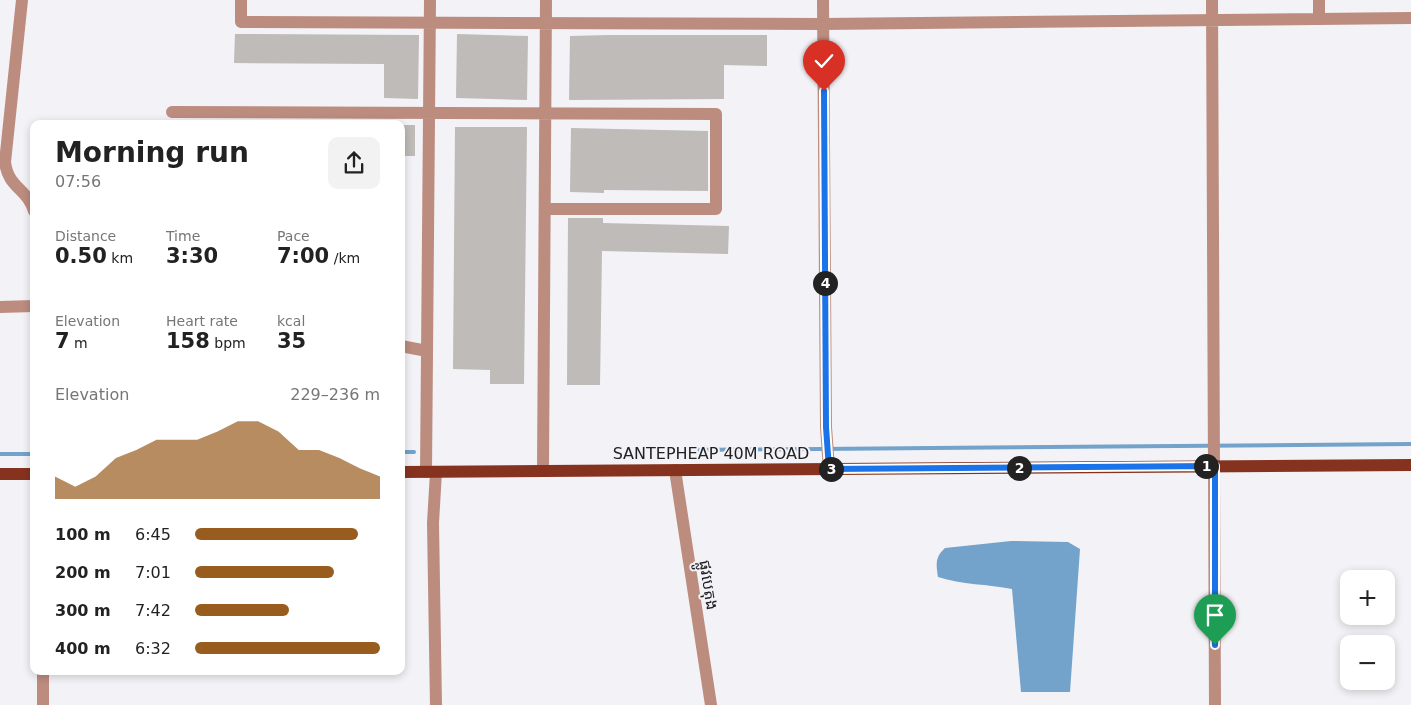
<!DOCTYPE html>
<meta charset="utf-8">
<style>
:root{--surface:#fff;--page:#f2f2f2;--text:#222;--muted:#767676;--accent:#995c1f}
body{margin:0;font-family:"DejaVu Sans","Noto Sans Khmer",sans-serif;background:var(--page);color:var(--text);height:100vh;display:flex;flex-direction:column;font-size:19px;white-space:nowrap}
*{box-sizing:border-box;margin:0}
p{font-size:16px;color:var(--muted)}
.icon{flex:none;width:28px;height:28px;fill:none;stroke:currentColor;stroke-width:2;stroke-linecap:round;stroke-linejoin:round}
.map{position:relative;flex:1;overflow:hidden}
.details{position:absolute;left:30px;top:120px;width:375px;height:555px;display:flex;flex-direction:column;background:var(--surface);border-radius:10px;box-shadow:0 2px 8px #0003}
.details>*{flex:none}
.buttons{position:absolute;left:1340px;top:570px;display:grid;gap:10px}
.buttons a{display:grid;place-items:center;width:55px;height:55px;border-radius:10px;background:var(--surface);box-shadow:0 2px 8px #0003;font-size:25px}
.pin{position:absolute;display:grid;place-items:center;width:42px;height:42px;color:#fff;margin:-51px -21px;border-radius:50% 50% 50% 0;rotate:-45deg;box-shadow:0 0 5px #0007}
.pin .icon{rotate:45deg}
.km{position:absolute;width:25px;height:25px;margin:-12px;border-radius:50%;background:#222;color:#fff;font-size:14px;line-height:25px;text-align:center}
.round{display:grid;place-items:center;flex:none;width:52px;height:52px;border-radius:10px;background:var(--page)}
.summary{display:flex;align-items:center;justify-content:space-between;height:85px;padding:0 25px}
h1{font-size:28px;font-weight:600;line-height:38px}
.metrics{display:grid;grid-template-columns:repeat(3,1fr);gap:8px;height:85px;padding:5px 25px}
.metrics div{display:grid;align-content:center}
.metrics b{font-size:21px;font-weight:600}
.metrics small{font-size:14px;font-weight:400}
.metrics p{font-size:14px}
.chart{height:140px;padding:10px 25px}
.chart p{display:flex;justify-content:space-between}
.chart svg{width:100%;height:90px;margin-top:5px;fill:var(--accent);opacity:.7}
ul{padding:0 25px;list-style:none;font-size:16px}
li{display:grid;grid-template-columns:80px 60px 1fr;align-items:center;height:38px}
li i{height:12px;border-radius:6px;background:var(--accent)}
.map>svg:first-child{display:block}
.water{fill:#73a2ca}
.lines{fill:none;stroke-linecap:round;stroke-linejoin:round}
.stream{stroke:#73a2ca;stroke-width:4}
.building{fill:#bebbb8}
.minor{stroke:#bc8c7f;stroke-width:12}
.major{stroke:#85331f;stroke-width:12}
.route-casing{stroke:#fff;stroke-width:10}
.route{stroke:#1a73e8;stroke-width:6}
.labels{text-anchor:middle;stroke-width:4;stroke-linejoin:round;paint-order:stroke}
.street-label{font-size:16px;fill:#222123;stroke:#f3f2f6}
</style>
<div class="map">
<svg width="1411" height="705" viewBox="0 0 1411 705">
<rect width="100%" height="100%" fill="#f3f2f6"/>
<!-- water -->
<path class="water" d="M1011 541 1068 542 1080 549 1070 692H1021L1012 589C988 584 962 585 938 577 936 564 935 557 945 548Z"/>
<g class="lines">
<!-- stream -->
<path class="stream" d="M688 450 1411 444
M401 452H414
M0 454H34"/>
</g>
<!-- building -->
<path class="building" d="M235 34 419 35 418 99 384 98V64L234 63Z
M457 34 528 36 527 100 456 98Z
M609 35H767V66L724 65V99L569 100 570 36Z
M401 125H415V156H401Z
M455 127H527L524 384H490V370L453 369Z
M571 128 708 131V191L604 190V193L570 192Z
M568 218H603V223L729 226 728 254 602 251 600 385H567Z"/>
<g class="lines">
<!-- minor -->
<path class="minor" d="M22 0 5 162C8 188 27 188 34 211
M241 0V22L823 24 1411 18
M823 0 826 427 829 469
M1212 0 1215 705
M1319 0V19
M172 112 716 114V209H545
M0 307 34 306
M401 346 427 351
M675 470 711 705
M543 471 546 0
M426 472 430 0
M43 671V705
M436 705 433 523 436 472"/>
<!-- major -->
<path class="major" d="M401 472 1411 465
M0 474H34"/>
</g>
<g class="lines">
<defs>
<path id="route" d="M824 91 826 427 829 469 1215 466V645"/>
</defs>
<!-- route casing -->
<use href="#route" class="route-casing"/>
<!-- route -->
<use href="#route" class="route"/>
</g>
<g class="labels">
<!-- street labels -->
<g class="street-label">
<text x="711" y="459">SANTEPHEAP 40M ROAD</text>
<text transform="translate(709 585) rotate(81)" y="6">ផ្លូវបេតុង</text>
</g>
</g>
</svg>
<div class="buttons">
<a>+</a>
<a>−</a>
</div>
<div class="pin" style="left:1215px;top:645px;background:#1e9e55"><svg class="icon" aria-label="arrive" viewBox="0 0 24 24"><path d="M6 21V4h12l-3 4 3 4H6"/></svg></div>
<div class="pin" style="left:824px;top:91px;background:#d93025"><svg class="icon" aria-label="check" viewBox="0 0 24 24"><path d="M5 12l5 5 9-10"/></svg></div>
<b class="km" style="left:1206px;top:466px">1</b>
<b class="km" style="left:1019px;top:468px">2</b>
<b class="km" style="left:831px;top:469px">3</b>
<b class="km" style="left:825px;top:283px">4</b>
<section class="details">
<div class="summary"><div><h1>Morning run</h1><p>07:56</p></div><a class="round"><svg class="icon" aria-label="share" viewBox="0 0 24 24"><path d="M12 15V3M7 8l5-5 5 5M5 13v7h14v-7"/></svg></a></div>
<div class="metrics">
<div><p>Distance</p><b>0.50<small> km</small></b></div>
<div><p>Time</p><b>3:30</b></div>
<div><p>Pace</p><b>7:00<small> /km</small></b></div>
</div>
<div class="metrics">
<div><p>Elevation</p><b>7<small> m</small></b></div>
<div><p>Heart rate</p><b>158<small> bpm</small></b></div>
<div><p>kcal</p><b>35</b></div>
</div>
<div class="chart"><p><span>Elevation</span>229–236 m</p>
<svg viewBox="0 0 160 44" preserveAspectRatio="none"><path d="M0 44V33L10 38L20 33L30 24L40 20L50 15L60 15L70 15L80 11L90 6L100 6L110 11L120 20L130 20L140 24L150 29L160 33V44z"/></svg>
</div>
<ul>
<li><b>100 m</b>6:45<i style="width:88%"></i></li>
<li><b>200 m</b>7:01<i style="width:75%"></i></li>
<li><b>300 m</b>7:42<i style="width:51%"></i></li>
<li><b>400 m</b>6:32<i style="width:100%"></i></li>
</ul>
</section>
</div>
